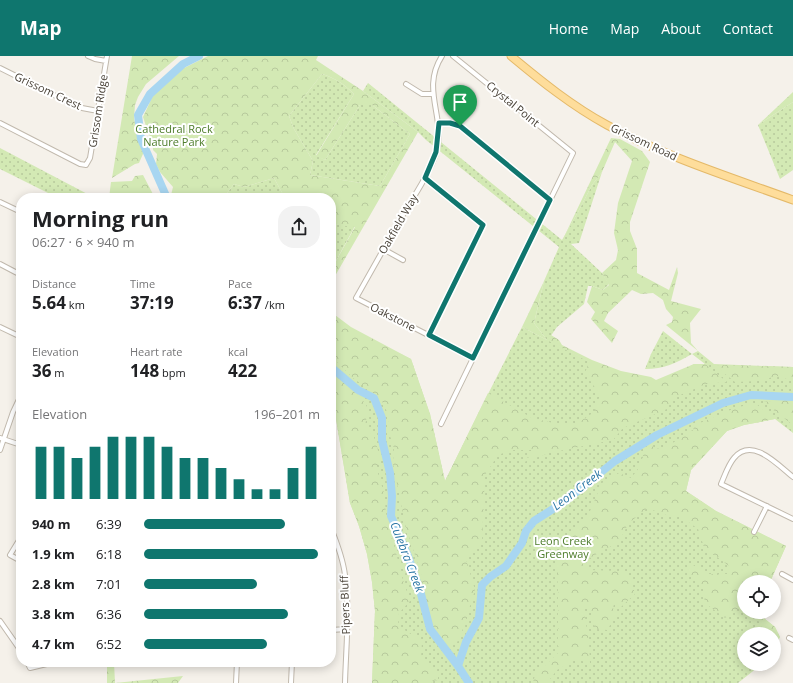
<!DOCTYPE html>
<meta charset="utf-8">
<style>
:root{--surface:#fff;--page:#f2f2f2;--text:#202124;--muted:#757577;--accent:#0f766e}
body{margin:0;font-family:"Open Sans",sans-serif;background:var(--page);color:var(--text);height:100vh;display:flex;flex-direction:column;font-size:15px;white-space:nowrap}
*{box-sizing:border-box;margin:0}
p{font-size:13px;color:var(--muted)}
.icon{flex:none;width:22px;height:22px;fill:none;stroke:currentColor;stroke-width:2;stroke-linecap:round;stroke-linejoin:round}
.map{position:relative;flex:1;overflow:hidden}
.details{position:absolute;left:16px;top:137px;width:320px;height:474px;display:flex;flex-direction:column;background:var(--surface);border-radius:16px;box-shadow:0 2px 10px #0003}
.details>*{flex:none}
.tools{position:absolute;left:737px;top:519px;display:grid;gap:8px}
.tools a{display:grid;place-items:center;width:44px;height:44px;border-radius:50%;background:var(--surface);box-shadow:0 2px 10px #0003;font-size:20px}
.pin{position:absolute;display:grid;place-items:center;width:34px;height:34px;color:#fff;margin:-41px -17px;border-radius:50% 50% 50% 0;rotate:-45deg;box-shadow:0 0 4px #0007}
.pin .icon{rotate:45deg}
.round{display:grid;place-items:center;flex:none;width:42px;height:42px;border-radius:16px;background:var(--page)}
.overview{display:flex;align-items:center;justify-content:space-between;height:68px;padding:0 16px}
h1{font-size:22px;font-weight:700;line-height:30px}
.stats{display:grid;grid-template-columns:repeat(3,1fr);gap:6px;height:68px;padding:4px 16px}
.stats div{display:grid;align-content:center}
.stats b{font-size:17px;font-weight:700}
.stats small{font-size:11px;font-weight:400}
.stats p{font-size:11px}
.chart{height:112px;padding:8px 16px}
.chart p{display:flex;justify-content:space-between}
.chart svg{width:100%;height:72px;margin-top:4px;stroke:var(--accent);stroke-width:6}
ul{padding:0 16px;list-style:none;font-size:13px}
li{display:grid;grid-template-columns:64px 48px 1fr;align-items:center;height:30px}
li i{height:10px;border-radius:5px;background:var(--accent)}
header{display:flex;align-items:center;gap:24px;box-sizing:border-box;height:56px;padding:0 20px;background:var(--accent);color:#fff}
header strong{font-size:19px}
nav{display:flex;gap:22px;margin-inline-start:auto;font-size:14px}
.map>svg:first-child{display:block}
.grass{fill:url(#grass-dots)}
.forest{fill:url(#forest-crowns);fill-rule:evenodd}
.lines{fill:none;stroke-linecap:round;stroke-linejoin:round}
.river{stroke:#a8d6f1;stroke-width:8}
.minor-casing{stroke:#c1b9ad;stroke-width:6}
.primary-casing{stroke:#e4b969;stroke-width:9}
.minor{stroke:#fff;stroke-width:4}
.primary{stroke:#fedd9b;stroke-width:7}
.route-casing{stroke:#fff;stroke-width:8}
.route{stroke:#0f766e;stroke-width:5}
.labels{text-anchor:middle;stroke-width:4;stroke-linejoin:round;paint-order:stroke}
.street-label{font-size:11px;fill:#494238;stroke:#fff}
.park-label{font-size:11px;fill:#4d7c2a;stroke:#fff}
.water-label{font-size:12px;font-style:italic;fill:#2d78a6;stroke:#fff}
</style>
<header>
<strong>Map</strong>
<nav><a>Home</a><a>Map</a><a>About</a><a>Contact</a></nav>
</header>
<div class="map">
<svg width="793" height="627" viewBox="0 0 793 627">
<defs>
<pattern id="grass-dots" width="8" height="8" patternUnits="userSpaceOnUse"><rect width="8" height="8" fill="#d3e9b4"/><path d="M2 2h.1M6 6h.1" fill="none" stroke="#b7c99c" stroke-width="1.8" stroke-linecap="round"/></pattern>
<pattern id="forest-crowns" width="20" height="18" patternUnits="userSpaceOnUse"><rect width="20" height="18" fill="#d3e9b4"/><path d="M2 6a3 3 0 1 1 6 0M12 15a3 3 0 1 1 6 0" fill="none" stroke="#b7c99c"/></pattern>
</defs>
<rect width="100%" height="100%" fill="#f5f1ea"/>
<!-- grass -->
<path class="grass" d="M322 18C335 22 344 28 354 38L316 99 325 104 360 49H372L410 78 380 130 310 119 313 105 294 73 289 60Z
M368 27 562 184 578 156 592 129 602 116 579 187 571 188 602 217 609 228 603 234 592 230H588L584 248 557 271 548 284 647 336 694 308H705L692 298C676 307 664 313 645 313L651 298 663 275 692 298 698 295 714 308 793 311V377L775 363 744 369 727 375 691 414 686 435 716 455 786 490 770 526H744V556H763L765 563 775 571 780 581 775 590 774 589V578H744V608H762L738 627H372L375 555 372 526 367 498 359 470 350 447 334 351 331 349V264L411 303 430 358 445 425 487 340 522 271 547 284 534 267 544 225 559 191 426 84 418 76 363 35Z
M793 46V114L780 123 758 69Z
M0 92 95 142H58L0 113Z
M274 122 285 142H223L234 128 244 131Z
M331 168 355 170 331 214Z"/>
<!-- forest -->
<path class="forest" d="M132 0H179L146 28 138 41 135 49 134 62 137 78 142 82 146 91 139 107 135 108 112 122Z
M208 0H318L316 4 363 35 418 76 331 227V214L355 171 331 168V142H285L274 122 244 131 234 128 223 142H173L171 139 173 131 160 116 156 108 157 98 153 94V83L149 79 143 61 155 35 180 14ZM322 18C335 22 344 28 354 38L316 100 325 104 360 49H372L410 78 380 130 310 119 313 105 294 73 289 60Z
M793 36V46L758 69Z
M611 82 620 83 642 95 650 106 630 166V175L637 193V217L669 234 677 211 678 217 671 245 701 253 690 267 691 287 698 295 666 269 672 266 673 261 666 253 663 244 653 237 641 238 632 234 608 257 604 265 618 275 612 287 591 263 595 256 587 246 592 230 603 234 609 229 602 217 616 204 618 194 614 177 618 147 632 105 615 86 602 116 592 129 578 156 564 181Z
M143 119 155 142H109L111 126 132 125 135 120Z
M544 225 534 267 547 284 551 279 559 284 562 289 592 304 621 315 651 321 656 324 694 308H705L727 326 706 328 673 342 667 353 623 372 613 384 549 397 524 406 533 394H512L498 399 485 419 482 485 466 503 475 534 459 585 445 589 430 567 421 518 405 468 393 407 394 392 388 374 389 362 384 348 376 339 353 322 331 300V256L351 271 411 303 430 358 445 425 488 337 532 362 562 369H575L594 356 600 339 585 317 589 306 522 271Z
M714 309 793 311V325L777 320 758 325 735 326Z
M331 316C339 323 364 342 367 351 368 357 366 364 365 370L374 381 380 401 377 414 384 437 386 457 402 521 410 545 399 557 398 570 422 585 421 601 438 620V624L432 625 431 627H372L375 555 372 526 367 498 359 470 350 447 334 351 331 349Z
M787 343 793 347V369L763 346Z
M755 347 775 363 744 369 727 375 691 414 686 435 716 455 786 490 770 526H744V549L725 562 705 547 703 533 686 514 693 509 708 518H729V510L704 491 698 473 679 459 672 461 647 452 628 468 619 486 600 496 582 507 589 514 620 515 631 523 635 538 621 551 614 548 613 552 616 560 607 574 597 573 591 566 592 555 583 550 589 586 590 608 577 603 557 614 547 627H533L535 619 558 597V532L556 501 575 474 587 462 602 427 619 417 631 422 639 412 646 391 651 389 656 393C671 389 676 386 687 375L693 374 695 369 735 352Z
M754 556H763L765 563 775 571 780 581 775 590 774 589V578H762L764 576Z
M107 606H114L115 627 183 620 178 627H107Z"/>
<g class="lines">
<!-- river -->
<path class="river" d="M167 142 141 83 138 59 150 38 183 8 199 0
M331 311 358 334 374 342 382 362V384L390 417 392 440 391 460 408 500 421 538 430 573 458 610 469 627
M458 610 466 586 479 562 482 529 490 521 506 510 522 487 526 475 534 465 564 446 615 405 657 379 723 347 751 339 793 341"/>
<defs>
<path id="minor" d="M88 0 95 3 106 5
M442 0C420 34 447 62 436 98 429 119 415 138 404 157 388 185 372 214 356 242L473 302
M0 12 72 48 82 52 98 55
M406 28 422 38H433
M0 67 80 108 86 109 90 102 107 0
M439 67H450L460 70 551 144
M425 122 483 169 429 279
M0 146 21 156
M383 193 403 204
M0 208 21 219
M0 271 21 281
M441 368 573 97 453 0
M0 382 21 389
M0 394 13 356 21 339
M793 421C778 409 752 380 734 402 728 409 725 419 721 428L793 463
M331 472C337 487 343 503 345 519 350 555 346 591 345 627
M754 476 767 450
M21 481 10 499 21 505
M782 518 793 524
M0 565 21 595
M331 574 347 573
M789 582 793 584
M27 606 30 612 55 606
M236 627 237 606
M291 627 292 606"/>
<path id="primary" d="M511 0C541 25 572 50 607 69 666 101 730 121 793 144"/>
</defs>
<!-- minor casing -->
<use href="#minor" class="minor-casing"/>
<!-- primary casing -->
<use href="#primary" class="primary-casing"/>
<!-- minor -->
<use href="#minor" class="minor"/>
<!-- primary -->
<use href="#primary" class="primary"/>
</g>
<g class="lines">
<defs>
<path id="route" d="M439 67H450L460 70 550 144 473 302 429 279 483 169 425 122 436 96Z"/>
</defs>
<!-- route casing -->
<use href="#route" class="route-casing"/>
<!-- route -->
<use href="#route" class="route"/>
</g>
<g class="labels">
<!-- street labels -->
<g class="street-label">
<text transform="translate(48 35) rotate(25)" y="4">Grissom Crest</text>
<text transform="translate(513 48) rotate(39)" y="4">Crystal Point</text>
<text transform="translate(98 55) rotate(-81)" y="4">Grissom Ridge</text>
<text transform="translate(644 86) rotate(25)" y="4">Grissom Road</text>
<text transform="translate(398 168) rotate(-60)" y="4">Oakfield Way</text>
<text transform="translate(393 261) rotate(27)" y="4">Oakstone</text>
<text transform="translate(345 549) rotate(-92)" y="4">Pipers Bluff</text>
</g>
<!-- park labels -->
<g class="park-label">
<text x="174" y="77">Cathedral Rock<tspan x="174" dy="13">Nature Park</tspan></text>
<text x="563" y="489">Leon Creek<tspan x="563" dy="13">Greenway</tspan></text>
</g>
<!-- water labels -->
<g class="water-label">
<text transform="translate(577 434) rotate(-37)" y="4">Leon Creek</text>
<text transform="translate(407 501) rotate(69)" y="4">Culebra Creek</text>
</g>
</g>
</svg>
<div class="tools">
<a><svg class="icon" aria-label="locate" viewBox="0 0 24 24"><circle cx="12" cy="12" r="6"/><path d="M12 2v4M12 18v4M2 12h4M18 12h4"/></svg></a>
<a><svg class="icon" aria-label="layers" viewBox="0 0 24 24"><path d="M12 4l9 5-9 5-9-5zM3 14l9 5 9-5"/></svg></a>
</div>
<div class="pin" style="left:460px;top:70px;background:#1e9e55"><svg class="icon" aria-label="arrive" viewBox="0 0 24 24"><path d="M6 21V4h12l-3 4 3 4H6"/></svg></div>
<section class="details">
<div class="overview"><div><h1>Morning run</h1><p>06:27 · 6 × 940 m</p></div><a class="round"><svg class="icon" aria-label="share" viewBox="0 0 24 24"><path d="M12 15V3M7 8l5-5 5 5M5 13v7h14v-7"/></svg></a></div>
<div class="stats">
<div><p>Distance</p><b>5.64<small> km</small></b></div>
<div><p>Time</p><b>37:19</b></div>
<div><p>Pace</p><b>6:37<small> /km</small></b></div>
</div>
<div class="stats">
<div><p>Elevation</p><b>36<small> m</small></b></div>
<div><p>Heart rate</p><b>148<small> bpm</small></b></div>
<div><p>kcal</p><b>422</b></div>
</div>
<div class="chart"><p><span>Elevation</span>196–201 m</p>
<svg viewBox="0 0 160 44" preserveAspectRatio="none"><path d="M5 44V12M15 44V12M25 44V19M35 44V12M45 44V6M55 44V6M65 44V6M75 44V12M85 44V19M95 44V19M105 44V25M115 44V32M125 44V38M135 44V38M145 44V25M155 44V12"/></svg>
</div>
<ul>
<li><b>940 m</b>6:39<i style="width:80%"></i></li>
<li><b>1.9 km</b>6:18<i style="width:99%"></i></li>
<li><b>2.8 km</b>7:01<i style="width:64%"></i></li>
<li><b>3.8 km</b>6:36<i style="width:82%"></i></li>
<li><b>4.7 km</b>6:52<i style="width:70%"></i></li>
</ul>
</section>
</div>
